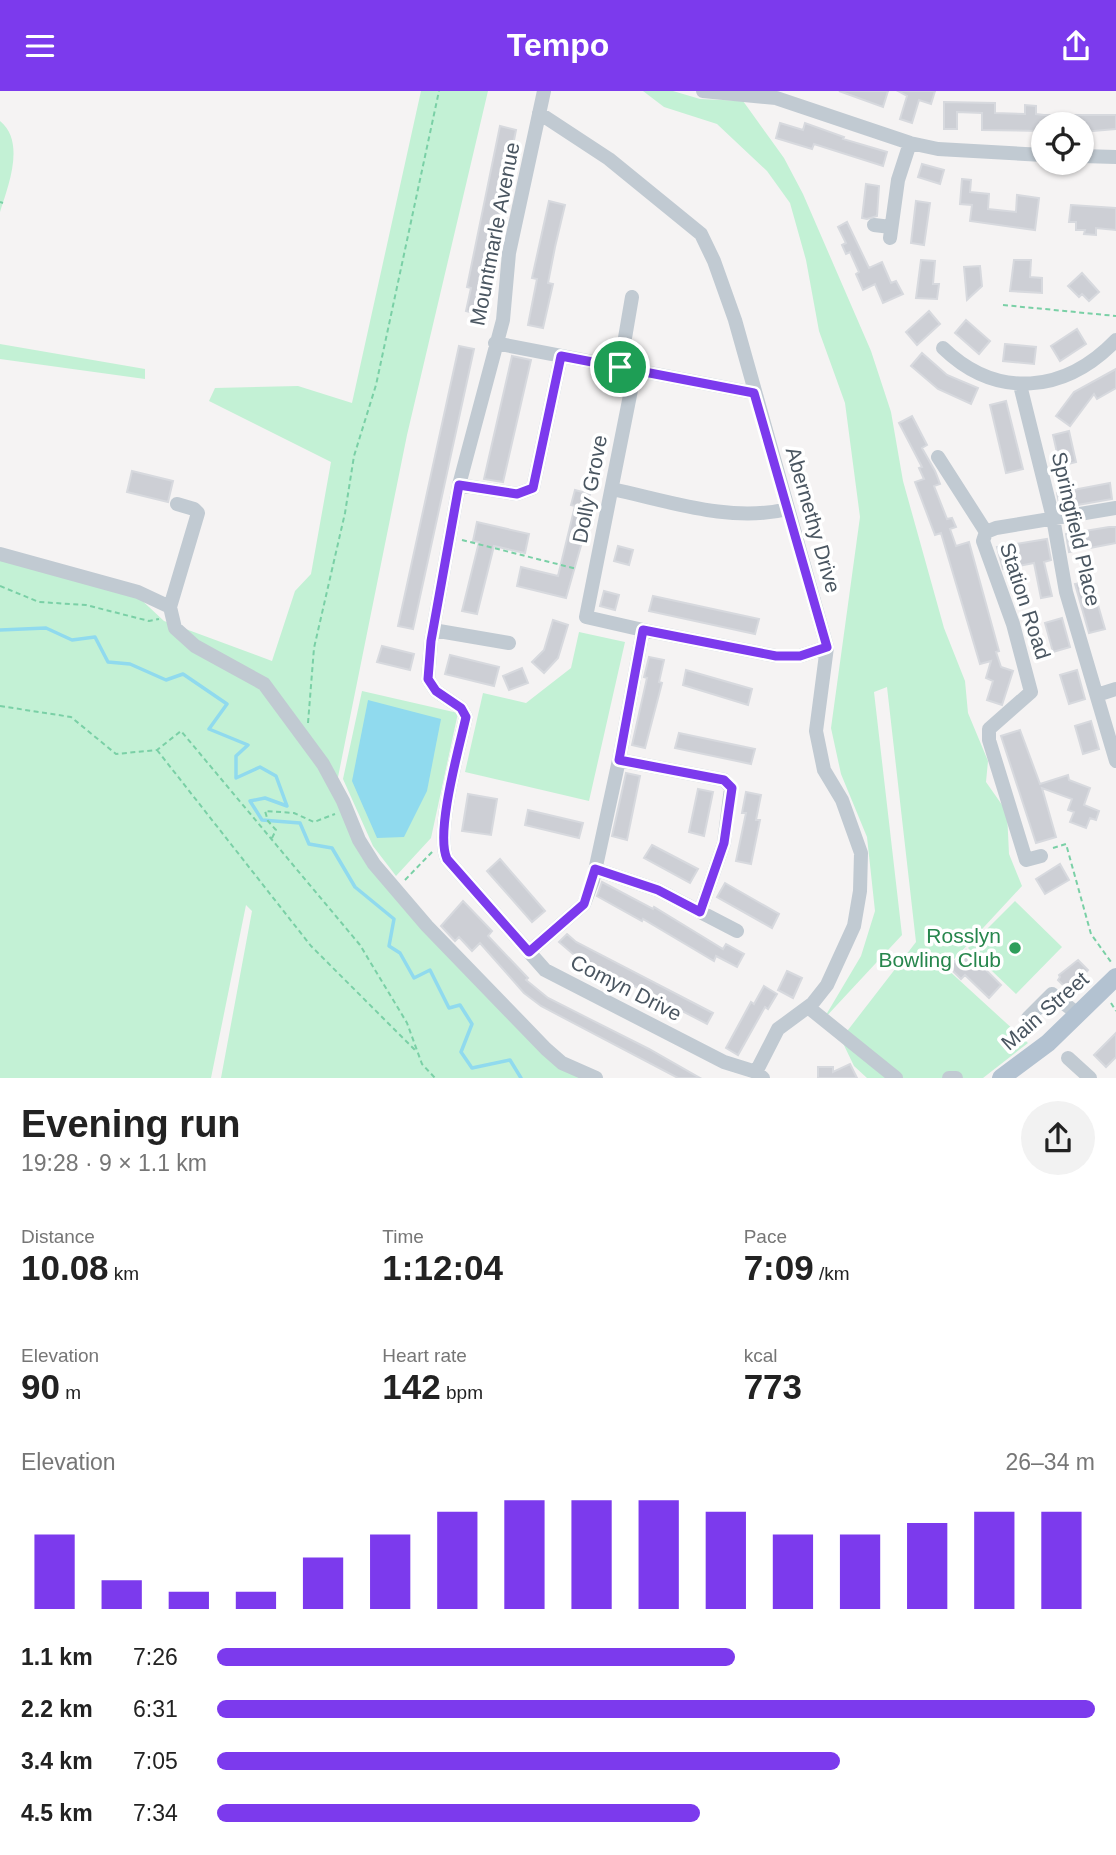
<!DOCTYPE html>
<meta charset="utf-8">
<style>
:root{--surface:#fff;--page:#f2f2f2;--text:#222;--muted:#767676;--accent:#7c3aed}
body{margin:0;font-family:Helvetica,sans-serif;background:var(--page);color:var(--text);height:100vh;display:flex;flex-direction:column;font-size:26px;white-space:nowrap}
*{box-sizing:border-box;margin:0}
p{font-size:23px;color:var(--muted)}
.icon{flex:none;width:38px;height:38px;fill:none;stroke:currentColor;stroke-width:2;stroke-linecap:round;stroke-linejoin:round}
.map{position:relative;height:987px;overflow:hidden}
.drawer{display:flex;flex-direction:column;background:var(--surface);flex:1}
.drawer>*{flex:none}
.buttons{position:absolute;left:1031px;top:21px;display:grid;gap:14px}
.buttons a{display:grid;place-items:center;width:63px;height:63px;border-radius:50%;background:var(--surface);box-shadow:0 2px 5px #0004;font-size:35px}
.pin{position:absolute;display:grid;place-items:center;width:60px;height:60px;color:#fff;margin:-30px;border:4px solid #fff;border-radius:50%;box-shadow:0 2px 7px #0007}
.round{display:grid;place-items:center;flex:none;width:74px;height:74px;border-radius:37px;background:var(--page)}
.summary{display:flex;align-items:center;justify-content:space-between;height:119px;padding:0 21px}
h1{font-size:38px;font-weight:600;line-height:52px}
.figures{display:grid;grid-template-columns:repeat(3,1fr);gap:10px;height:119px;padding:7px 21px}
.figures div{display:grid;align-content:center}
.figures b{font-size:35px;font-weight:600}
.figures small{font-size:19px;font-weight:400}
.figures p{font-size:19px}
.chart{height:196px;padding:14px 21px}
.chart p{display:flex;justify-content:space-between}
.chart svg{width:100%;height:126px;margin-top:7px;stroke:var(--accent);stroke-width:6}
ul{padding:0 21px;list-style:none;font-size:23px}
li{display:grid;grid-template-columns:112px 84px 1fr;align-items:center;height:52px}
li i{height:18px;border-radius:9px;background:var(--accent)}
header{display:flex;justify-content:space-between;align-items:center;height:91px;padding:0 21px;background:var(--accent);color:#fff;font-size:32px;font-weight:600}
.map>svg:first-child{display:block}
.green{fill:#c3f1d5}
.water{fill:#90daee}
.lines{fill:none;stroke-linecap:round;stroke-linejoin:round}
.stream{stroke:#90daee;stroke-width:3.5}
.building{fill:#cdcfd5;stroke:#d7d9de;stroke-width:2}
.path{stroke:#7ad0a6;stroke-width:2;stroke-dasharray:5 3.5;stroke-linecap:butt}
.minor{stroke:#c1cad2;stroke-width:14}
.major{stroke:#b3c2d1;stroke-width:18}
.route-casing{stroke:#fff;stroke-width:14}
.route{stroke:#7c3aed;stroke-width:9}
.leisure-dot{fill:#2e9e5b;stroke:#fff;stroke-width:2.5}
.labels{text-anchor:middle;stroke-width:7;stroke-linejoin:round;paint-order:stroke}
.street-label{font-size:21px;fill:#4a5661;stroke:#fff}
.leisure-label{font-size:21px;fill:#27864d;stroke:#fff;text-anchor:end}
</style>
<header><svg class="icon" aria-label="menu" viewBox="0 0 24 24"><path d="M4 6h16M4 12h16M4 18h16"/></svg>Tempo<svg class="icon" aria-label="share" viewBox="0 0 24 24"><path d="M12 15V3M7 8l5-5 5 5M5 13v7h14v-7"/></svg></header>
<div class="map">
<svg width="1116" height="987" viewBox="0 0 1116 987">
<rect width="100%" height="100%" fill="#f5f3f3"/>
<!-- green -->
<path class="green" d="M421 0H488L407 344 335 701 368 771 558 972 592 987H221L252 820 246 814 211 987H0V465L134 502 164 530 272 570 295 500 311 483 331 371 209 310 215 297 298 295 352 312Z
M643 0H673L700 8 743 10 784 67 803 103 871 260 891 321 903 390 944 537 965 590 968 622 988 670 986 691 1007 721 1009 763 1022 795 946 877 1028 952 983 987H867L854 975 841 948 916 851 887 596 874 601 902 844 823 929 861 865 875 820 867 746 841 683 831 637 860 426 845 312 819 240 806 169 790 112 767 80 717 33 664 16Z
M0 30C26 51 8 95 0 121Z
M0 253 145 278V288L0 268Z
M579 541 625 551 589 710 465 681 483 602 526 612 571 577Z
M362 600 458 622 431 747 396 785 373 755 343 688Z
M1015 810 1062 856 1016 903 968 857Z"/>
<!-- water -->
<path class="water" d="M368 609 441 628 427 700 404 746 377 747 352 690Z"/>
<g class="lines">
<!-- stream -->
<path class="stream" d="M0 539 46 537 72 549 95 546 108 571 130 573 166 589 183 583 227 613 209 638 248 654 236 665V687L260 676 276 685 287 715 265 707 250 710 262 729 300 732 309 753 332 757 355 796 394 828 389 855 400 862 414 887 430 879 449 917 460 914 472 933 461 961 472 977 510 969 521 987"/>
</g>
<!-- building -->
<path class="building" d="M839 0H888L883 16Z
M898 0H935L931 13 919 9 912 32 900 28 907 5Z
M944 11 995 12V22L1025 23V14L1036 15V23L1044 24H1116V38L1082 41V33H1043V40L982 39V22L957 21V38H944Z
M780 32 803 39 805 32 844 46 843 48 887 61 883 75 814 53 812 58 776 47Z
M500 35 516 39 496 141 482 185H485L481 204 485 205 481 224 466 220 471 197 467 196Z
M922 73 944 79 940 93 918 86Z
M962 88 971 89 970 101 989 103 988 118 1016 121 1017 104 1039 107 1035 139 970 130 972 114 960 113Z
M866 93 879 95 877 125 867 128 862 127Z
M549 110 565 114 555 156 548 192 553 193 543 237 528 234 537 188 532 187Z
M916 110 930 112 924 154 911 152Z
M1071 114 1116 117V139L1096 137V144L1084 143 1085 139H1076V131H1069Z
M847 131 869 177 882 171 891 192 896 190 903 203 883 212 875 193 863 199 856 183 859 181 850 161 846 163 842 154 846 152 838 136Z
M921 169 935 170 933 193H939L937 208 916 207Z
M1014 169H1031L1030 186 1042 187V202L1010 200Z
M980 175 982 195 967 209 964 176Z
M1082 182 1099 201 1089 210 1082 203 1079 206 1068 195Z
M929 220 940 233 917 254 906 241Z
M966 229 990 250 979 263 955 242Z
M1077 238 1086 253 1060 270 1051 255Z
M1005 253 1036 256 1034 273 1003 270Z
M459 255 474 258 413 538 398 535Z
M922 262 947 284 978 297 971 313 938 298 911 275Z
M512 265 531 269 503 391 484 388Z
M1116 278V297L1097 308 1094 303 1070 335 1056 325 1074 301Z
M1006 310 1023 378 1006 382 990 314Z
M912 325 927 354 922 357 935 380 940 393 934 395 947 428 952 427 956 436 950 438 956 455 969 451 999 560 996 561 1001 576 1013 580 1002 614 987 609 993 590 986 587 991 570 980 573 941 442 935 444 915 391 924 388 919 377 922 376 899 332Z
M1069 340 1076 371 1060 375 1053 344Z
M132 380 173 390 168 411 127 401Z
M1110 392 1112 408 1060 417 1057 402Z
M575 399 590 403 585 422 590 423 566 507 517 495 521 476 558 485 575 415 571 414Z
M477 431 529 443 525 462 494 455 477 523 462 520 479 451 473 450Z
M1109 436H1116V452L1069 461 1066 443Z
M1047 448 1051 469 1044 471 1052 505 1041 507 1034 472 1003 478 997 456Z
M618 455 633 459 629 474 614 470Z
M1091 490 1105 538 1089 542 1075 493Z
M604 500 619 504 615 519 600 515Z
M653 505 759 528 755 543 649 520Z
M1062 527 1070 556 1053 561 1045 532Z
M553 529 568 534 558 567 544 582 532 571 544 559Z
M382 555 414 563 410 579 377 571Z
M450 564 499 576 494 595 445 583Z
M649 566 664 569 659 591 662 592 645 657 632 654 647 587 644 586Z
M522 577 528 592 509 599 503 585Z
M686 579 752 598 748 614 683 594Z
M1077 579 1085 608 1069 613 1060 584Z
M1091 630 1099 658 1083 663 1075 635Z
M1020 639 1040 693 1068 684 1069 689 1090 697 1084 714 1099 720 1096 729 1090 727 1086 737 1070 731 1074 721 1068 719 1072 708 1042 697 1056 746 1036 752 1001 645Z
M679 642 755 658 751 673 675 657Z
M626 682 640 685 627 749 612 745Z
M698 698 713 701 704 745 689 741Z
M746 701 761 704 756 729H760L751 773 736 770 746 722H742Z
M468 703 497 708 491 744 462 740Z
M528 719 583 732 579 747 525 734Z
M652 754 698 778 690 792 644 767Z
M500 768 545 820 532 831 487 780Z
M1060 773 1069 789 1045 803 1036 788Z
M602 791 653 818 654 816 723 858 726 853 744 863 737 876 716 865 714 870 643 828 642 830 597 805Z
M725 792 779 823 772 837 717 806Z
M463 810 492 840 488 845 528 887 526 889 548 907 649 958 700 987H678L541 915 524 902 480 852 472 860 459 846 455 850 441 835Z
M567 843 576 851 713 922 707 933 573 863 559 851Z
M966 859 1001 894 989 907 965 884 961 888 949 876Z
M1078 869 1088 879 1070 901 1058 889 1060 886 1059 884Z
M787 880 802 887 793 907 778 899Z
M764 895 777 903 768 918 765 916 738 964 726 957 751 911 754 913Z
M1116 942V966L1106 976 1094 964Z
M850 973 857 987H818V976H833V981Z"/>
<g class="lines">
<!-- path -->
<path class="path" d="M0 111 3 112
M1003 214 1116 225
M462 449 577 478
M0 495 39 511 86 514 149 530 159 528
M0 615 71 626 116 663 157 659 181 640 360 854 407 932 422 973 435 987
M308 632 314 557 345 422 354 365 376 294 439 0
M157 659 311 855 416 960
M272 747 276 739 268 730 265 720 294 722 314 731 335 723
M1053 757 1066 753 1091 843 1111 871
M405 789 433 760
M1111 912 1116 920"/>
<!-- minor -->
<path class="minor" d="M544 0 509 162 503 229 459 394 431 550 428 588 436 600 461 617 466 626C459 657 435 742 447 768L545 879 724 971 756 981 763 987
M703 0 776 7 910 52 938 58 1043 64
M539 22 609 68 701 143 714 170 735 229 827 556 816 640 824 679 842 709 861 762 860 800 854 835 827 894 812 913 778 938 756 981
M1082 65 1116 66
M874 134 891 136
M890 147 898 89 910 52
M495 252 754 302
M943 257C997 309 1065 302 1116 249
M620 276 632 206
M635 279 586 526 643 539
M1020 294 1053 427 1066 501 1116 670
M938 366 986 441
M459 394 517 403 533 397 561 265
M612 398C669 410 730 432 788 418
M177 413 194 418 198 422 170 516 175 537 195 555 264 593 323 673 343 710 359 749 374 773 427 835 546 958 562 972 596 987
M0 463 138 501 170 516
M433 539 509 552
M1097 604 1116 598
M619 669 643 539 776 565H800L827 556
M1041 765 1026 769 989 649V638L1031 601 1013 533 983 450 986 441 996 437 1116 417
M595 778 658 799 737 840
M529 861 584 813 593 789 619 669 724 689 731 697 724 752 700 821
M808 916 896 987
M1028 927 1052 903 1079 924
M1068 967 1090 987
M949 987H956"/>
<!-- major -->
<path class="major" d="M1001 987 1048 952 1116 886"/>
</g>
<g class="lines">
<defs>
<path id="route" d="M561 265 754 302 827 556 800 565H776L643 539 619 669 724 689 732 697 724 752 700 821 658 799 595 778 584 813 529 861 447 768C435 742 459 657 466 626L461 617 436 600 428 588 431 550 459 394 517 403 533 397Z"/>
</defs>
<!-- route casing -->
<use href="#route" class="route-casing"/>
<!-- route -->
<use href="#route" class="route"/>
</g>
<!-- markers -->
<circle class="leisure-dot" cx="1015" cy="857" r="7"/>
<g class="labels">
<!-- street labels -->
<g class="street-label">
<text transform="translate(495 143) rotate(-79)" y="7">Mountmarle Avenue</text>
<text transform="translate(590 398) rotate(-79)" y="7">Dolly Grove</text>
<text transform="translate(813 429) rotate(74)" y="7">Abernethy Drive</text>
<text transform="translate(1076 438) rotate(77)" y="7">Springfield Place</text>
<text transform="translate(1025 510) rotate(72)" y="7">Station Road</text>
<text transform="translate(626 897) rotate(27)" y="7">Comyn Drive</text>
<text transform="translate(1045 920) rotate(-41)" y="7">Main Street</text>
</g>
<!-- leisure labels -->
<g class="leisure-label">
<text x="1001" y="852">Rosslyn<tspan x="1001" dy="24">Bowling Club</tspan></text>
</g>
</g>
</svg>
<div class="buttons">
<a><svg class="icon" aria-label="locate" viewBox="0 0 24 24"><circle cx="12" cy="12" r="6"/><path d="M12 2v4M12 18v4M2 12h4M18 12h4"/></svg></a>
</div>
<div class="pin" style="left:620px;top:276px;background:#1e9e55"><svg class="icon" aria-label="arrive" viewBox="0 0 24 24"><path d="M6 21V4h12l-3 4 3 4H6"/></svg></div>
</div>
<section class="drawer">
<div class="summary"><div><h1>Evening run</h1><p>19:28 · 9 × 1.1 km</p></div><a class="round"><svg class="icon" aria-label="share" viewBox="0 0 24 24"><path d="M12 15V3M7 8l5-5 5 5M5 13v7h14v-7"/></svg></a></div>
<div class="figures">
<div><p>Distance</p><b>10.08<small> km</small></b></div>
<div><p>Time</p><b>1:12:04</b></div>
<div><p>Pace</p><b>7:09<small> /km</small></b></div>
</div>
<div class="figures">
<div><p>Elevation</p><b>90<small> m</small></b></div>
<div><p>Heart rate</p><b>142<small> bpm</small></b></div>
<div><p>kcal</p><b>773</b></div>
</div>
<div class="chart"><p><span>Elevation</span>26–34 m</p>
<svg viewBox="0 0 160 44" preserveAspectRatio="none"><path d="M5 44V18M15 44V34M25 44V38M35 44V38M45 44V26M55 44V18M65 44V10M75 44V6M85 44V6M95 44V6M105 44V10M115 44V18M125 44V18M135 44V14M145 44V10M155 44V10"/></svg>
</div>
<ul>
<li><b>1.1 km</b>7:26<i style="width:59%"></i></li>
<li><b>2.2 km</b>6:31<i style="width:100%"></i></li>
<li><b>3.4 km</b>7:05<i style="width:71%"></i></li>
<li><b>4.5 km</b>7:34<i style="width:55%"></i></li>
</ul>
</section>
